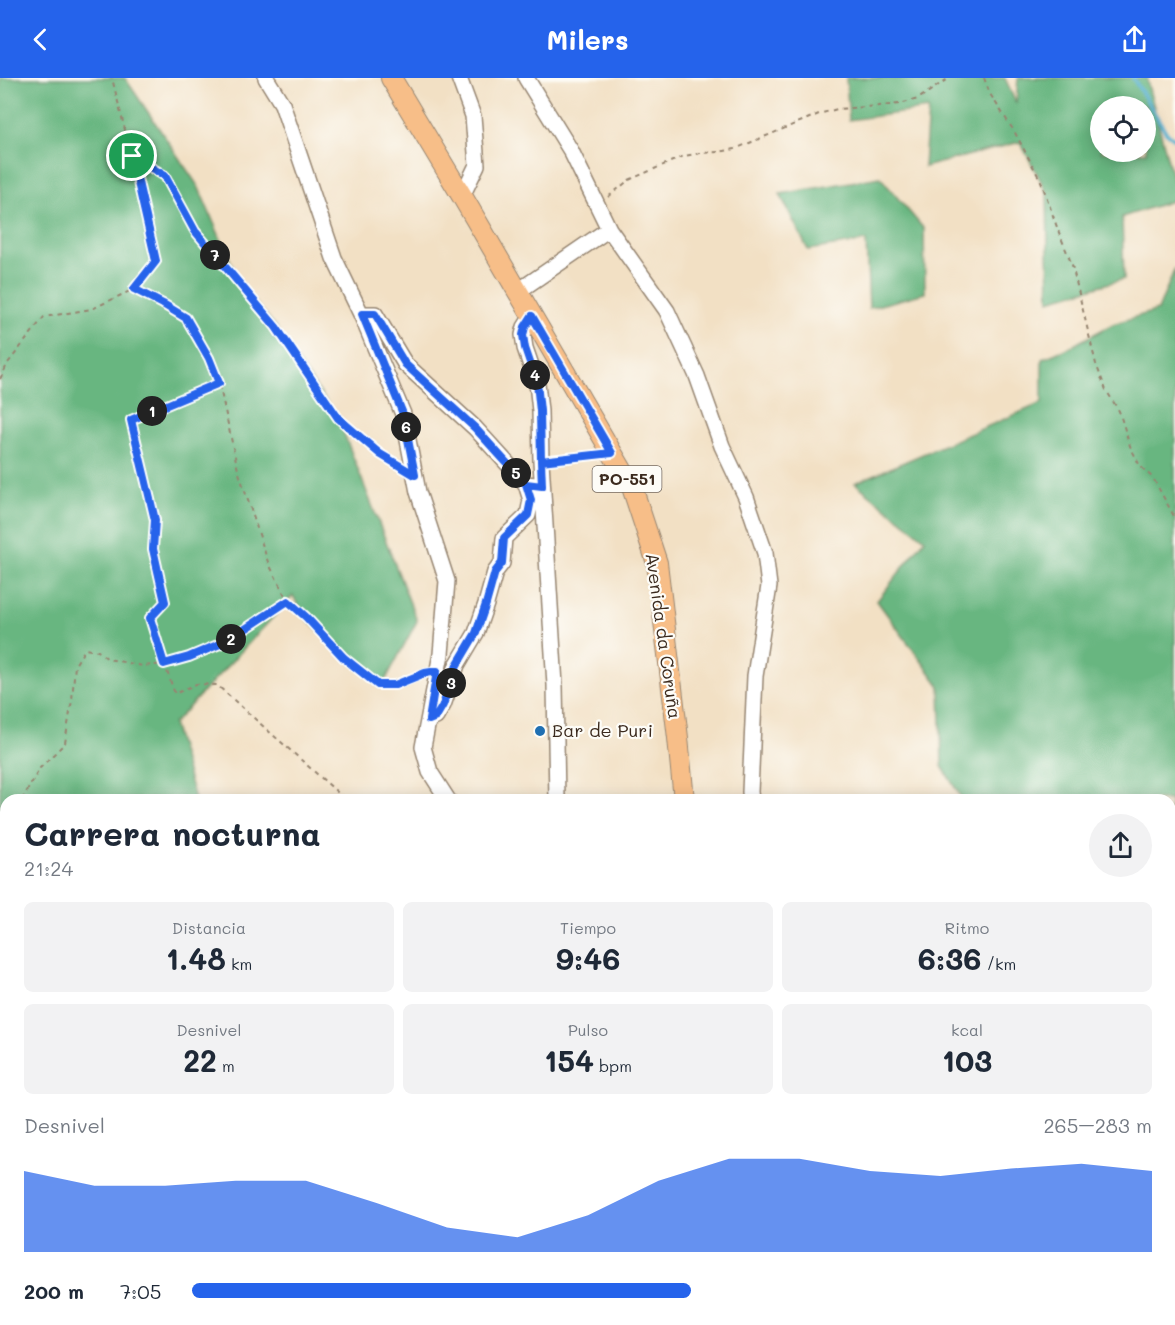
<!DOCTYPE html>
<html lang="es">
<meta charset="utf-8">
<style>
:root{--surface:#fff;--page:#f2f2f3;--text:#1f2937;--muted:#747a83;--accent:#2563eb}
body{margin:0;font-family:Mali,sans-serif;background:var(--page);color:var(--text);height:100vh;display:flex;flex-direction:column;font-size:22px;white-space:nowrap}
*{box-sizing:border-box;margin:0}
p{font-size:20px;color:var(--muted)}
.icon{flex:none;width:33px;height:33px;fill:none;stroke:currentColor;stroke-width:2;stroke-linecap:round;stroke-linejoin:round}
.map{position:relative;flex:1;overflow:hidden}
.side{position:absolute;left:0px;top:716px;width:1176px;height:532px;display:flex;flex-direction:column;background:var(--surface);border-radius:18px 18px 0 0;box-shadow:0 3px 15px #0003}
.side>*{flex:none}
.buttons{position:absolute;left:1090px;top:18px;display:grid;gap:12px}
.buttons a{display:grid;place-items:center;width:66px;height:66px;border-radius:50%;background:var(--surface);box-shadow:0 3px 15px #0003;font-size:30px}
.pin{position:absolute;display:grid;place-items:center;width:51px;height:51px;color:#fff;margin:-26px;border:3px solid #fff;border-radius:50%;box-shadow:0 2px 6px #0007}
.km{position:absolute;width:30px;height:30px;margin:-15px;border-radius:50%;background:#222;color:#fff;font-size:16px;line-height:30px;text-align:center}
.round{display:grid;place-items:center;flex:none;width:63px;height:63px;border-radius:32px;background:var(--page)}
.headline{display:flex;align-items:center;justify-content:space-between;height:102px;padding:0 24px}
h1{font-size:33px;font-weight:700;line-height:45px}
.figures{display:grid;grid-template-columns:repeat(3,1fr);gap:9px;height:102px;padding:6px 24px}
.figures div{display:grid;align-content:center;border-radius:9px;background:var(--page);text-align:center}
.figures b{font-size:30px;font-weight:700}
.figures small{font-size:16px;font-weight:400}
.figures p{font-size:16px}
.chart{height:168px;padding:12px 24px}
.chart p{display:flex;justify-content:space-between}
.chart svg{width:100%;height:108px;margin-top:6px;fill:var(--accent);opacity:.7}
ul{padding:0 24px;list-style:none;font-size:20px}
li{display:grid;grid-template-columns:96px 72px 1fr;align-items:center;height:45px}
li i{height:15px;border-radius:8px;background:var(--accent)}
header{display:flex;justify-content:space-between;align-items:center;height:78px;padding:0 24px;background:var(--accent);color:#fff;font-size:27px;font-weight:700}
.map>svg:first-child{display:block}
.forest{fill:#68b680;stroke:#52704f;stroke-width:1.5;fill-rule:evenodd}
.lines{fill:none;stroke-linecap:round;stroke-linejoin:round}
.stream{stroke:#52b0d0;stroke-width:4}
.minor-casing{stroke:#968571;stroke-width:18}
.major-casing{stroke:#968571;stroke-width:22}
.path{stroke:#968571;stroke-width:2;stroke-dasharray:4.5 4.5;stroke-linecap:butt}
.minor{stroke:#fff;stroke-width:15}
.major{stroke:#f7be88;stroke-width:20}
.route-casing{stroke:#fff;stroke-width:12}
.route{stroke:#2563eb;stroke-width:8}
.poi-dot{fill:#1f6fb2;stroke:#fdfcf7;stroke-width:2}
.labels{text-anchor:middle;stroke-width:4.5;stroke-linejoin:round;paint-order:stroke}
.shield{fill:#fdfcf7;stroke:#75695f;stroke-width:1.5}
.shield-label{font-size:16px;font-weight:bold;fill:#3b2a1e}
.street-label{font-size:18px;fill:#3b2a1e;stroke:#fdfcf7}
.poi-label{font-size:18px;fill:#3b2a1e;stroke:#fdfcf7;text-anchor:start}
</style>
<header><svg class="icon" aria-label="back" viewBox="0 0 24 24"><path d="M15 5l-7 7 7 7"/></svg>Milers<svg class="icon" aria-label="share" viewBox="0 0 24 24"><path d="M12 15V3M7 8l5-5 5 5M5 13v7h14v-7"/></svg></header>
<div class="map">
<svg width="1175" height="1247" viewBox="0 0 1175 1247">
<rect width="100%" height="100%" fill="#fdfcf7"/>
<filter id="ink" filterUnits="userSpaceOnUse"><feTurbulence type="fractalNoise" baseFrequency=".0167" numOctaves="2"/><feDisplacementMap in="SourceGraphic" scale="12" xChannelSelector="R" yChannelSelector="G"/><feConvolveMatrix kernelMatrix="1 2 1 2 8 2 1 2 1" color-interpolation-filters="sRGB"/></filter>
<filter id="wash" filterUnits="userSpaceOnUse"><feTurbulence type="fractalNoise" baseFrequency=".008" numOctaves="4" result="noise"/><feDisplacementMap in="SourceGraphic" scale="24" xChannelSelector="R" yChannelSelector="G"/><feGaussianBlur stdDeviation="1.35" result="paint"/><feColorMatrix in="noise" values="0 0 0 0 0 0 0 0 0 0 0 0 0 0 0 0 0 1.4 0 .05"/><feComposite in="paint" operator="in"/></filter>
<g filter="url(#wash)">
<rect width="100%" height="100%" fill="#f2e0c4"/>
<!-- forest -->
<path class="forest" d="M0 0H125L198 108 241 208 276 249 286 267 338 340 417 543 385 603 378 607 305 539 293 518 173 646 195 721 6 722V1056L0 1058Z
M846 0H1005L1016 25 1018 0H1148L1147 3 1175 109V122L1122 139 1124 201 1049 222 1047 115 1020 64 924 89 928 31 849 42ZM1146 28V74H1101V28Z
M880 99 924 151 925 215 869 230 866 163 808 172 780 116Z
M1175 190V810H1170V722L962 721 942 688 940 608 877 523 925 461 855 405 1042 325V281L1068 270 1113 246 1158 232Z"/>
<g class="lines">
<!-- stream -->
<path class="stream" d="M1133 0 1166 54 1175 61"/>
</g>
</g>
<g filter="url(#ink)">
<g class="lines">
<defs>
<path id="minor" d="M266 0 282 26 334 180 361 236 403 336 418 414 447 503 441 576 423 669 430 694 448 722
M459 0 473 38 477 87 462 118
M526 0 571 73 609 151 667 233 697 298 722 368 746 419 765 475 769 508 755 598 750 714 751 722
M517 214 609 151
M361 236H375L405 286 475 350 526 406 535 407
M532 238 525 249 523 257 525 270 537 305 540 333 541 383 555 607 557 722
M429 642 436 639 443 627 457 587 476 555 486 526 495 494 502 485 504 460 528 437 531 422 526 406
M17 1242 20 1247
M462 1242 463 1247
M276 1247 277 1242
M599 1247C626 1239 643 1242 671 1247
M845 1247 847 1242"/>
<path id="major" d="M391 0 462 118 632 409 657 485 678 660 684 722
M1115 1242 1118 1247"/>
</defs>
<!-- minor casing -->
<use href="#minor" class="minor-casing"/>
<!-- major casing -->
<use href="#major" class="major-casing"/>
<!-- path -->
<path class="path" d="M984 0 990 16 1014 53 1041 103 1058 152 1072 187 1096 286 1106 312 1119 333 1130 368 1140 388 1153 400 1175 440
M132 78 165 98 195 153 276 249 338 340 380 376 398 387
M608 119 629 102 684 78 701 75 719 74 735 71 819 36 837 31 879 28 900 26 918 21 949 0
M134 211 163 226 186 240 209 280 219 305 238 392 268 484 288 523 305 539 344 580 378 607H395L424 595
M0 301 8 285 44 239 92 231 134 211 157 183 147 140 112 0
M219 305 131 342 155 443 153 471 165 524 150 540C158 566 166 591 175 616L196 606 217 607 346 722
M555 382 594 377
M22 722 40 690 65 665 72 622 75 587 85 571 98 573 108 581 143 588 164 586 189 579 227 563 288 523
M0 813 6 815
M0 1147 6 1168"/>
<!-- minor -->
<use href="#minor" class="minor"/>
<!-- major -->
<use href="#major" class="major"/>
</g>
</g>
<g class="lines" filter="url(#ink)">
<defs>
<path id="route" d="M132 78 156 183 134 211 163 226 186 240 209 280 219 305 131 342 155 442 153 471 165 524 150 540 164 586 189 579 227 563 288 523 306 539 344 580 378 607H395L425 595 437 593 429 642 436 639 443 627 457 587 476 555 486 526 495 494 502 485 504 460 528 437 531 422 526 406 542 408 541 383 540 333 537 305 525 270 523 257 525 249 532 238 612 375 541 383 542 408 526 406 475 350 405 286 375 236H362L403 336 415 397 380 376 338 340 276 249 195 153 165 98 132 78"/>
</defs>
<!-- route casing -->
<use href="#route" class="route-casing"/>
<!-- route -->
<use href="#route" class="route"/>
</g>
<!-- markers -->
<circle class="poi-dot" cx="540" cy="653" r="6"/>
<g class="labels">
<!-- shield labels -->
<rect class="shield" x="592.5" y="388" width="69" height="26" rx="4.5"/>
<g class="shield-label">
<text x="627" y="407">PO-551</text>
</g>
<!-- street labels -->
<g class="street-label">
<text transform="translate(663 558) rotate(82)" y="6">Avenida da Coruña</text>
</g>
<!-- poi labels -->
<g class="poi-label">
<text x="552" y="659">Bar de Puri</text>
</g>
</g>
</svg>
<div class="buttons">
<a><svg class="icon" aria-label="locate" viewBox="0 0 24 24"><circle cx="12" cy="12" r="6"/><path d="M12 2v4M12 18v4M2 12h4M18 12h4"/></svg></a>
</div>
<div class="pin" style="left:132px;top:78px;background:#1e9e55"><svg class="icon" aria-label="arrive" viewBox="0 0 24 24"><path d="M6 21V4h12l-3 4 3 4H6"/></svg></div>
<b class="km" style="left:152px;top:333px">1</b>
<b class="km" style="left:231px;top:561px">2</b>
<b class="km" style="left:451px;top:605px">3</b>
<b class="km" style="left:535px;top:297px">4</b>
<b class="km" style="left:516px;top:395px">5</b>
<b class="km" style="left:406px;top:349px">6</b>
<b class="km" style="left:215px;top:177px">7</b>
<section class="side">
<div class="headline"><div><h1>Carrera nocturna</h1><p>21:24</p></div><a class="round"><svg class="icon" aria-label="share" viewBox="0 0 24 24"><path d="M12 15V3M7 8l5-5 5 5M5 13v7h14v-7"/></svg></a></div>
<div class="figures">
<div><p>Distancia</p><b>1.48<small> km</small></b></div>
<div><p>Tiempo</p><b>9:46</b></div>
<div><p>Ritmo</p><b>6:36<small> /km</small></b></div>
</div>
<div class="figures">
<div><p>Desnivel</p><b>22<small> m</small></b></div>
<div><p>Pulso</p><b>154<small> bpm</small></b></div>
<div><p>kcal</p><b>103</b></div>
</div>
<div class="chart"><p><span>Desnivel</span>265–283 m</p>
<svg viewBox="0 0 160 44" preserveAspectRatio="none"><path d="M0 44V11L10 17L20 17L30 15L40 15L50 24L60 34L70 38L80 29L90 15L100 6L110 6L120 11L130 13L140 10L150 8L160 11V44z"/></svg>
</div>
<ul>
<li><b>200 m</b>7:05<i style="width:52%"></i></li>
</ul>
</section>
</div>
